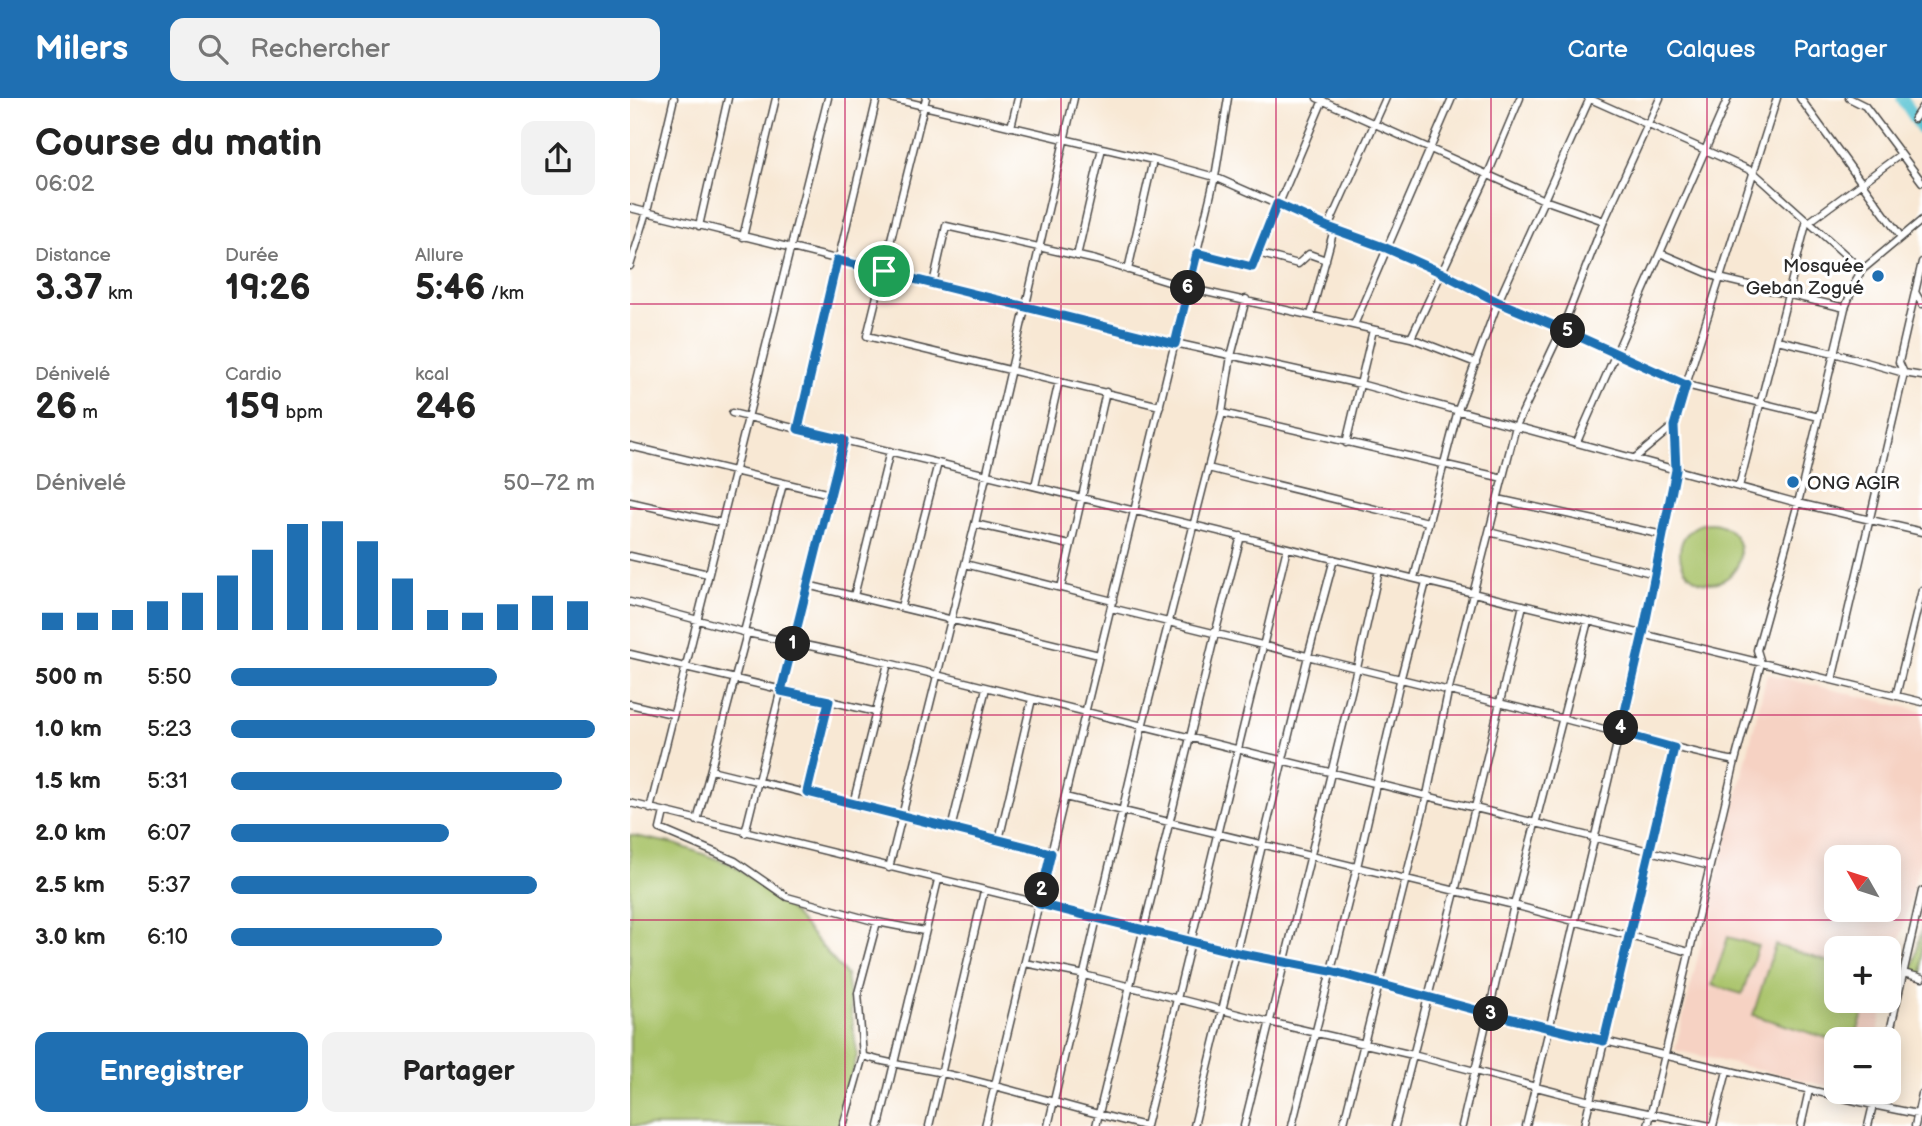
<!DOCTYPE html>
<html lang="fr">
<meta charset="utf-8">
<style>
:root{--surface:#fff;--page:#f2f2f2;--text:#222;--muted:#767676;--accent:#1f6fb2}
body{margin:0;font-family:"Balsamiq Sans",sans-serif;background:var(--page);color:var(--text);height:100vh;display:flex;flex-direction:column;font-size:26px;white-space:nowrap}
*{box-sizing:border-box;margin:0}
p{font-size:23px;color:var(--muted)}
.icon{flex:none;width:38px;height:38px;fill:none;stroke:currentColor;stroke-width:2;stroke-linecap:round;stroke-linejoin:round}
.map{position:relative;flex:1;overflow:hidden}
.drawer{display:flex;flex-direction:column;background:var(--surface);width:630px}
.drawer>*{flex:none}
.needle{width:46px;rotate:309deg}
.buttons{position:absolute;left:1194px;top:747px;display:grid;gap:14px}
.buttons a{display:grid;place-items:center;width:77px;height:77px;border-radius:14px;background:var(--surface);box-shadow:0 4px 18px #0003;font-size:35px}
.pin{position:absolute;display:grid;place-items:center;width:60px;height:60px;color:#fff;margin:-30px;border:4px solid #fff;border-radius:50%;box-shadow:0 2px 7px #0007}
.km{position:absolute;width:35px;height:35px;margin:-18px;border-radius:50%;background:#222;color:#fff;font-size:19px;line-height:35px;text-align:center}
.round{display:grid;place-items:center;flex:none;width:74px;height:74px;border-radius:14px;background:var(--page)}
.headline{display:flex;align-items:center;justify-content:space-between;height:119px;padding:0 35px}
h1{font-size:38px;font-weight:700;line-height:52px}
.metrics{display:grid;grid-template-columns:repeat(3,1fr);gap:10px;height:119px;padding:7px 35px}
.metrics div{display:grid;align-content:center}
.metrics b{font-size:35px;font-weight:700}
.metrics small{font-size:19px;font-weight:400}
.metrics p{font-size:19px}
.chart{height:196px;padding:14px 35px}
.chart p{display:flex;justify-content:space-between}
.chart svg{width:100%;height:126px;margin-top:7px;stroke:var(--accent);stroke-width:6}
.primary-button{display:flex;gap:14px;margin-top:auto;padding:14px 35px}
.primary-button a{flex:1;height:80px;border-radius:14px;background:var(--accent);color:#fff;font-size:28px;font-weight:700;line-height:80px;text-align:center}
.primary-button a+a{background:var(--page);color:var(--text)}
ul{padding:0 35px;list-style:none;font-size:23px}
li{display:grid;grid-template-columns:112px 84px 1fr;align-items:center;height:52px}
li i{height:18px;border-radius:9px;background:var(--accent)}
header{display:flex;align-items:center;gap:42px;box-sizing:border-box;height:98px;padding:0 35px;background:var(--accent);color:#fff}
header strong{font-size:33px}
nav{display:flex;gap:38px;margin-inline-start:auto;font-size:24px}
.search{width:490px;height:63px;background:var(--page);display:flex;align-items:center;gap:18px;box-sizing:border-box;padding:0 24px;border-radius:14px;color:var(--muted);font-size:26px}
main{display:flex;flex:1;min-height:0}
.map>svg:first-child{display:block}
.built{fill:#f6d2c3;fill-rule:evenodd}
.green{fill:#a9c369;stroke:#6a774a;stroke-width:2}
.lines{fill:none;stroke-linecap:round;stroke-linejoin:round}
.river{stroke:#59c3d3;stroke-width:12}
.minor-casing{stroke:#4a4744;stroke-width:9}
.minor{stroke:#fff;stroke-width:6}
.route-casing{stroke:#fff;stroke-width:14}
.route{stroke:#1f6fb2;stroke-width:9}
.grid{fill:none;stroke:#c2185b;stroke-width:2;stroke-opacity:0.55}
.poi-dot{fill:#1f6fb2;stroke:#fff;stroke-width:2.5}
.labels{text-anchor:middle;stroke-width:6;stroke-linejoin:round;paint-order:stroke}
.poi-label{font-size:19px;fill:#2b2b2b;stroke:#fff;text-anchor:end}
</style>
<header>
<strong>Milers</strong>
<div class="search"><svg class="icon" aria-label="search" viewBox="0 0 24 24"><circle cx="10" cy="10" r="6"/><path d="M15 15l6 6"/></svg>Rechercher</div>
<nav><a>Carte</a><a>Calques</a><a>Partager</a></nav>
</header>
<main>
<section class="drawer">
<div class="headline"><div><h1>Course du matin</h1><p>06:02</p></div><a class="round"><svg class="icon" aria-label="share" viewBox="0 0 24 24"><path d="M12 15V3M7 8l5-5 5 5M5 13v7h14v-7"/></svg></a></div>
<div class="metrics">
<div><p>Distance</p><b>3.37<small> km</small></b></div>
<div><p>Durée</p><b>19:26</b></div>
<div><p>Allure</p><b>5:46<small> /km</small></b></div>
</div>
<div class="metrics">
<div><p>Dénivelé</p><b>26<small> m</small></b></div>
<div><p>Cardio</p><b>159<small> bpm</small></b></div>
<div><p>kcal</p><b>246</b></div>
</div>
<div class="chart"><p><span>Dénivelé</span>50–72 m</p>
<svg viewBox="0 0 160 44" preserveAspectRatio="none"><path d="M5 44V38M15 44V38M25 44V37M35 44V34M45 44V31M55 44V25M65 44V16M75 44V7M85 44V6M95 44V13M105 44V26M115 44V37M125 44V38M135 44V35M145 44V32M155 44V34"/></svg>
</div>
<ul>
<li><b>500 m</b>5:50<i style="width:73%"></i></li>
<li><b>1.0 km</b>5:23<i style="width:100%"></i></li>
<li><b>1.5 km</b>5:31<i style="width:91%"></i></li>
<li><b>2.0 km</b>6:07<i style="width:60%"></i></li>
<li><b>2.5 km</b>5:37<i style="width:84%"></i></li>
<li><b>3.0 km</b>6:10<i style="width:58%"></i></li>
</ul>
<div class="primary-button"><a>Enregistrer</a><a>Partager</a></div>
</section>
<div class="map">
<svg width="1292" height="1028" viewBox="0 0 1292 1028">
<rect width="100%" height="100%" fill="#fff"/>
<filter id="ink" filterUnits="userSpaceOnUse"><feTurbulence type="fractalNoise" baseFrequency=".0143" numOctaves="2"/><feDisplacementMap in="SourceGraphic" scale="14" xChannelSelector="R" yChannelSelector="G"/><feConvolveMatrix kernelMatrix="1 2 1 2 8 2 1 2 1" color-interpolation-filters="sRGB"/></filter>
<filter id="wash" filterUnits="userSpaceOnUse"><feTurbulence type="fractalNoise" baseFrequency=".00686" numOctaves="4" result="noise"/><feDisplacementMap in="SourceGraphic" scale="28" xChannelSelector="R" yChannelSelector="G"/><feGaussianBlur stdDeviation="1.57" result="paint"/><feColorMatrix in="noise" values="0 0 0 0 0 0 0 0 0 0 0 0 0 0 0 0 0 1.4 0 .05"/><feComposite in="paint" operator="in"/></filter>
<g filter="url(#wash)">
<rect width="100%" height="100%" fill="#f8e8d4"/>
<!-- built -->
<path class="built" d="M1137 576 1292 613V753L1258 891V850H1206V903H1255L1246 941 1206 942V990L1045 952ZM1206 760H1258V812H1206Z"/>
<!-- green -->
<path class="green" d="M1050 455a30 30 0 1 1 60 0a30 30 0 1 1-60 0Z
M0 737 45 746 101 766 134 790 165 817 216 877 227 957 209 1028H0Z
M1292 828V879L1282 876Z
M1098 839 1128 848 1112 896 1082 887Z
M1145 847 1206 866V903H1237L1225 941 1206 943 1123 917Z"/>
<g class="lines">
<!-- river -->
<path class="river" d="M1272 0 1292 31"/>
</g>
</g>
<g filter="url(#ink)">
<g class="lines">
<defs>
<path id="minor" d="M260 0 523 62 585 79 698 129 756 150 810 174 868 204 932 231 1056 287 1189 319
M296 0 237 238 530 308
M687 0 914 102 974 123
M958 0 1122 73 1232 172
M1170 0 1271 139
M1219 0 1235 8 1292 84
M1284 21 1292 9
M381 29 388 0
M0 110 545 245 730 286 1168 405 1292 434
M1179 124 1271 56
M69 128 98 0
M698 129 756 0
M113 139 146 0
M567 155 622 169 693 2
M628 155 668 166 679 156 696 162
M1030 155 1089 180 1215 210
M447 158 472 50
M0 168 17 114 44 0
M498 172 523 62
M303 186 316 128 466 162 558 190 781 240 846 265
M1285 194 1292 206
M681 217 704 131
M724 227 822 0
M781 240 858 76 890 0
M1147 242 1204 255 1274 275 1292 278
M102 315 1292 604
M592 315 873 380
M168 331 247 0
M947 344 1098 0
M716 345 743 232
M0 348 200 396
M1005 360 1043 328
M578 370 798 424
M405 388 429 283
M1109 389 1177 122
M868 401 1033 437
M0 404 92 425
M345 426 440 447
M859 434 1025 476
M0 458 78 476
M335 466 483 503
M784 480 828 312 868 204 960 0
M177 487 469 557
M431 490 476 294
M224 498 260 353
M0 504 117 535 242 561 1080 768
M271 509 308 365
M481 510C631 546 780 584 930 620 988 634 1046 651 1105 663
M114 534 153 386
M0 556 246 614
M1202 582 1274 275 1269 264 1292 164
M1266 598 1292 492
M0 606 42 616
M81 672 421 755
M177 694 199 603
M435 699 884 807 1059 854
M0 705 608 854 701 873 857 915 1243 1007 1292 1017
M223 706 258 565
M20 711 198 0
M34 714 30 731 105 763 157 799 247 824 294 833
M67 723 117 535
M321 731 356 590
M115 735 213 342
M369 742 402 601
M259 770 345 426 444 0
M395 865 450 876 639 924 783 957 960 1003 1080 1028
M1273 875 1292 880
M1258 942 1292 793
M233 958C259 966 285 969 312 975 380 990 447 1012 515 1028
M213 1028 233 958 228 895 247 824
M249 1028 308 782
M299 1028 354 793
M355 1028 585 79 598 0
M418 1028 512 629 592 315 601 258 616 201
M466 1028 585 536 611 438
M516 1028 657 450
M564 1028 678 558 704 461
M614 1028 727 570 749 472
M662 1028 727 769 770 583 796 484
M713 1028 797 697 818 594 886 328 932 231 974 123 1030 0
M765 1028 825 794 893 507
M832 1028 884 807 958 523
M896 1028 1013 536 1046 371 1043 328 1147 0
M954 1028 1044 650
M1018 1028 1105 663 1131 565 1127 552 1168 405 1215 210 1226 182 1232 172 1292 122
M1083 1028 1097 973
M1171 1028 1179 992
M1238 1028 1246 994
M1285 1028 1292 996"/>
</defs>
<!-- minor casing -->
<use href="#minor" class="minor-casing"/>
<!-- minor -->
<use href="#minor" class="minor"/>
</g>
</g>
<g class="lines" filter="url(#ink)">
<defs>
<path id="route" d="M647 106 698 129 756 150 810 174 868 204 932 231 1056 287 1044 328 1046 372 1013 536 990 635 1044 650 974 943 857 915 701 873 608 855 409 806 421 755 177 694 199 603 151 593 214 342 168 331 207 162 545 246 567 155 622 169Z"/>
</defs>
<!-- route casing -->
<use href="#route" class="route-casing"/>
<!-- route -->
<use href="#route" class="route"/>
</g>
<!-- grid -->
<path class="grid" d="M215 0V1028M431 0V1028M646 0V1028M861 0V1028M1077 0V1028M0 206H1292M0 411H1292M0 617H1292M0 822H1292"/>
<!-- markers -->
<g class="poi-dot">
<circle cx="1248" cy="178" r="7"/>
<circle cx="1163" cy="384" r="7"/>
</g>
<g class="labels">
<!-- poi labels -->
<g class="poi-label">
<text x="1234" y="174">Mosquée<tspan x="1234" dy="22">Geban Zogué</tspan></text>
<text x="1177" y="391" text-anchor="start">ONG AGIR</text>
</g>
</g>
</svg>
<div class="buttons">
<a><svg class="needle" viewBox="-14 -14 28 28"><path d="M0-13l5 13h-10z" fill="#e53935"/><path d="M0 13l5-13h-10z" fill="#767676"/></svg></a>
<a>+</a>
<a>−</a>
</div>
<div class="pin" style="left:254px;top:173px;background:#1e9e55"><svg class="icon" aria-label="arrive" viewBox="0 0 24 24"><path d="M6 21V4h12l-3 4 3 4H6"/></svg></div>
<b class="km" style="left:163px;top:546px">1</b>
<b class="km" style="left:412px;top:792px">2</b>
<b class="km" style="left:861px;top:916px">3</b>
<b class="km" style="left:991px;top:630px">4</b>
<b class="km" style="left:938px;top:233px">5</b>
<b class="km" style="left:558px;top:190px">6</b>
</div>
</main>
